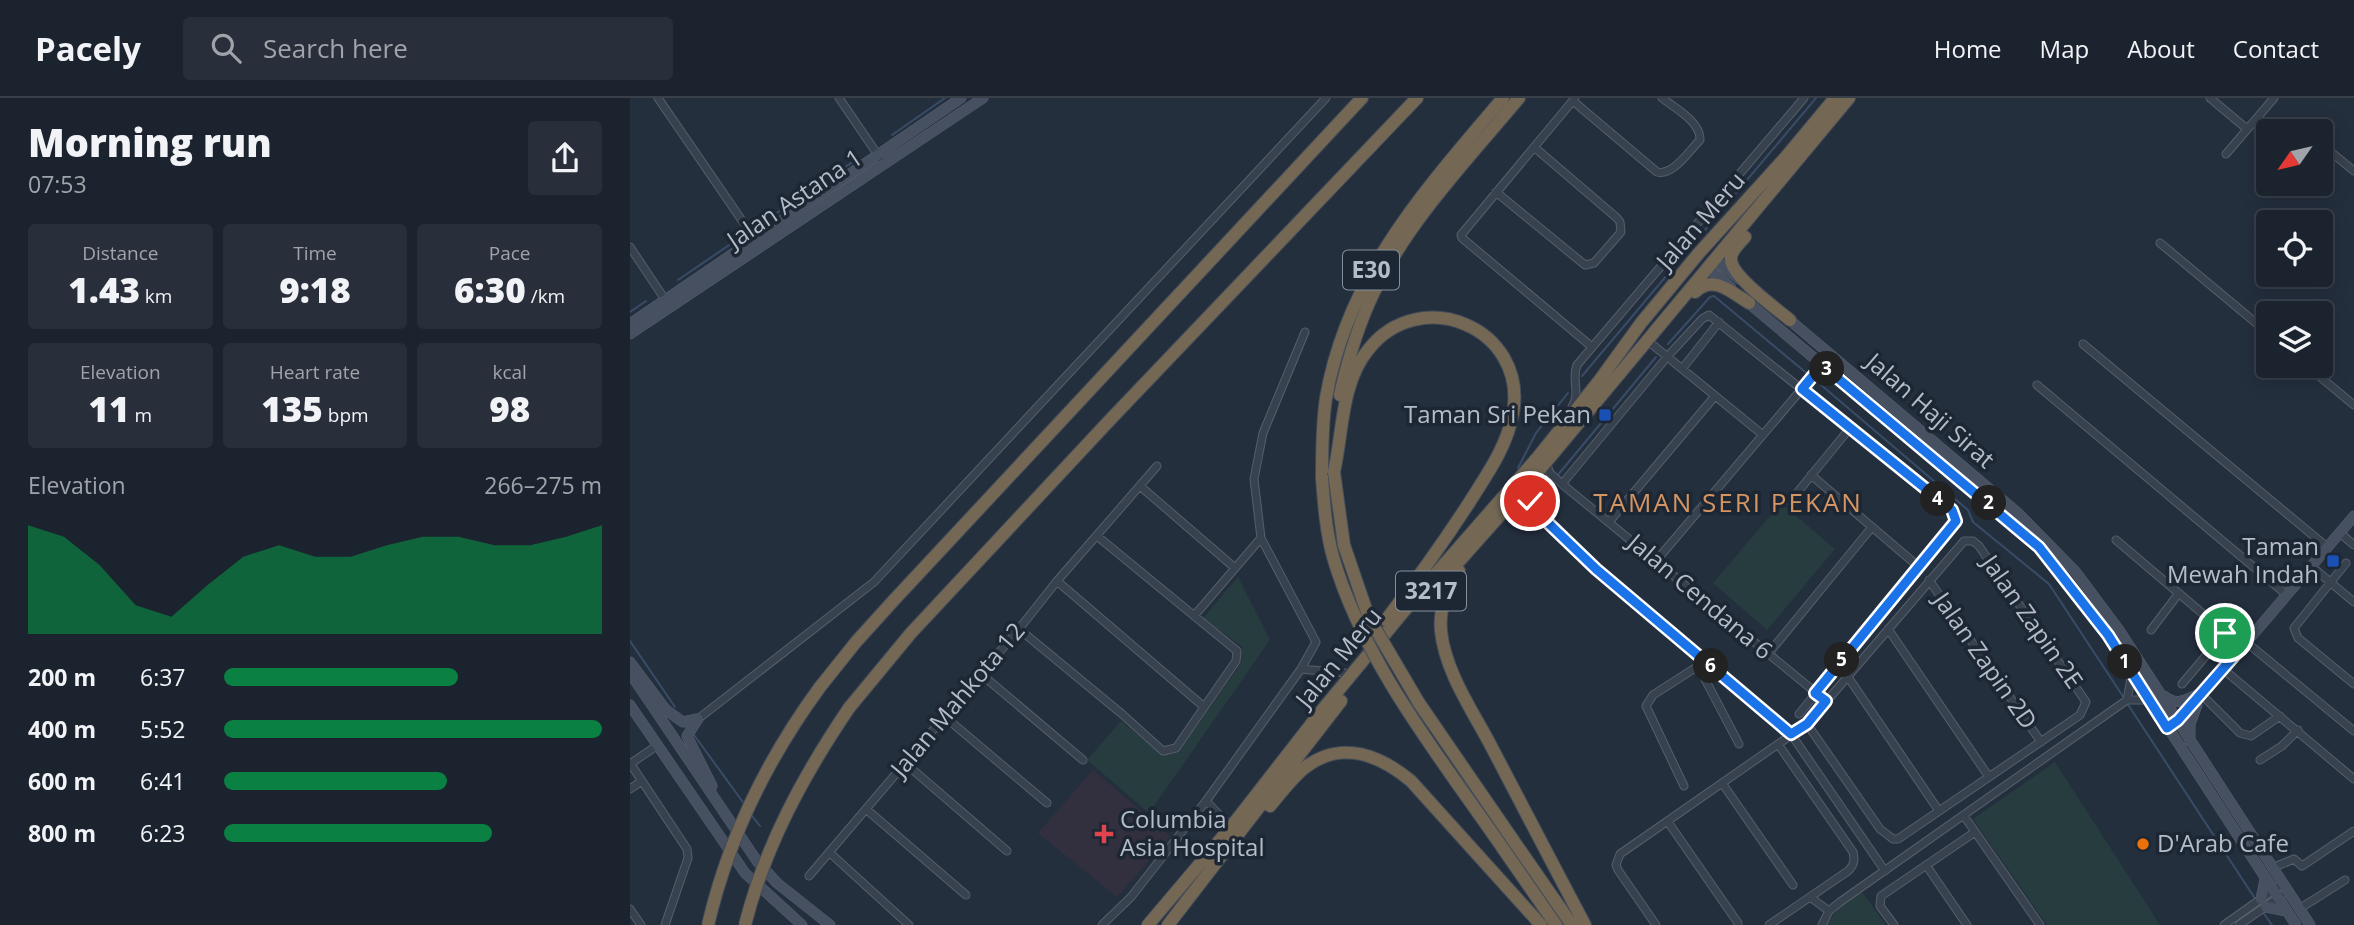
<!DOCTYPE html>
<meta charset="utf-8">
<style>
:root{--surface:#1b232e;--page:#282f3a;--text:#f1f3f6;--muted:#a0a4aa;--line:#39404a;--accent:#0b8043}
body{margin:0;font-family:"Open Sans",sans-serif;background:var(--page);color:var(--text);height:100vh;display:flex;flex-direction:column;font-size:26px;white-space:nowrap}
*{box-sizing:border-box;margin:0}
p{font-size:23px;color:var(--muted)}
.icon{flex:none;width:38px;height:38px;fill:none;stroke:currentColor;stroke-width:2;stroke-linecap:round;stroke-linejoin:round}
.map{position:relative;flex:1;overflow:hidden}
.details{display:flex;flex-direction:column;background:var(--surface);width:630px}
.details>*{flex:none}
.needle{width:46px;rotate:236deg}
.controls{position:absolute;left:1626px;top:21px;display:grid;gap:14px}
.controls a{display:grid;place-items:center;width:77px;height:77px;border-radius:7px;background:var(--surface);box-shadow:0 4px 18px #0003,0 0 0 2px var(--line);font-size:35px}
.pin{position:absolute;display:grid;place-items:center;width:60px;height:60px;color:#fff;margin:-30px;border:4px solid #fff;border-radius:50%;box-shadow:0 2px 7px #0007}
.km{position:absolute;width:35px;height:35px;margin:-18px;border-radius:50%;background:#222;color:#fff;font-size:19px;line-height:35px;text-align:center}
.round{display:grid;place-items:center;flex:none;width:74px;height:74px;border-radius:7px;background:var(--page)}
.head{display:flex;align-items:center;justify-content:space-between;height:119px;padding:0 28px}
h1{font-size:38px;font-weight:800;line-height:52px}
.stats{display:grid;grid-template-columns:repeat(3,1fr);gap:10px;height:119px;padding:7px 28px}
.stats div{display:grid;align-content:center;border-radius:7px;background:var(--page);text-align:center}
.stats b{font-size:35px;font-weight:800}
.stats small{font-size:19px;font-weight:400}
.stats p{font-size:19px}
.chart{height:196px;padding:14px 28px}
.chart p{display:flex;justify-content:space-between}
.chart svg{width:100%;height:126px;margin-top:7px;fill:var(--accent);opacity:.7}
ul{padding:0 28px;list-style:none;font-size:23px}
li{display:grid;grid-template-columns:112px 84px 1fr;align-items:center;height:52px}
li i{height:18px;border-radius:9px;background:var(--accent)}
header{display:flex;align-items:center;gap:42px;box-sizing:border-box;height:98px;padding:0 35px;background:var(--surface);border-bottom:2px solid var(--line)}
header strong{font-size:33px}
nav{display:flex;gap:38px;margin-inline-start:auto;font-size:24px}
.search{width:490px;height:63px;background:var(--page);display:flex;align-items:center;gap:18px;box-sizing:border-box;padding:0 24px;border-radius:7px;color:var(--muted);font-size:26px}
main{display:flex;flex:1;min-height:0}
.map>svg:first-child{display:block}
.medical{fill:#32303f}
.green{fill:#263c3f}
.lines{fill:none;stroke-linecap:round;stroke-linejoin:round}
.stream{stroke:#394c67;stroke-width:2}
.street-casing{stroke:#565f6c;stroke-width:9}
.secondary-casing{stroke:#565f6c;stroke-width:11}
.highway-casing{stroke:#434c59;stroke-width:14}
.street{stroke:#38414e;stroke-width:7}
.secondary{stroke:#465061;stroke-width:10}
.highway{stroke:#746855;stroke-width:12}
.highway-bridge-casing{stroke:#434c59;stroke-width:14;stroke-linecap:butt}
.highway-bridge{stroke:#746855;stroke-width:12}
.route-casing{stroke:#fff;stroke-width:14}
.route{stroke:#1a73e8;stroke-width:9}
.transit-dot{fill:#1a4fb4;stroke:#1d2633;stroke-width:2.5}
.health-dot{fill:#e0444e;stroke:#1d2633;stroke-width:2.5}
.food-dot{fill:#e8710a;stroke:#1d2633;stroke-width:2.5}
.labels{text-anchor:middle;stroke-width:7;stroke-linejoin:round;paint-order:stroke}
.shield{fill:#1d2633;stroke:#878f9c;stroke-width:2}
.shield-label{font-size:23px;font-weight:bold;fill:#b4bcc9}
.street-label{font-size:24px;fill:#b4bcc9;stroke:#1d2633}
.poi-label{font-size:24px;fill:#b4bcc9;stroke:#1d2633;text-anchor:end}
.neighbourhood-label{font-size:26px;letter-spacing:2px;fill:#d59563;stroke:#1d2633}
</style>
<header>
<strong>Pacely</strong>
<div class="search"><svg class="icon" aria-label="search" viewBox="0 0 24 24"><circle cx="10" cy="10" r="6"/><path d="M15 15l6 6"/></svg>Search here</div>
<nav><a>Home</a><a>Map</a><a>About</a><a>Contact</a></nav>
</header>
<main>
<section class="details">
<div class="head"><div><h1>Morning run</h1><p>07:53</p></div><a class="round"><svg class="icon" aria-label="share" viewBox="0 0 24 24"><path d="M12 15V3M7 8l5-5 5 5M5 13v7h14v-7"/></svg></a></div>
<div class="stats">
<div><p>Distance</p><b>1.43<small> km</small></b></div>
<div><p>Time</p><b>9:18</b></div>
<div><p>Pace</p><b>6:30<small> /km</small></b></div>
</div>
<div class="stats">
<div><p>Elevation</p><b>11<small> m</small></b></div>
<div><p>Heart rate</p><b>135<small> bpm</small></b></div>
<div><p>kcal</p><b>98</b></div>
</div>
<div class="chart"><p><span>Elevation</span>266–275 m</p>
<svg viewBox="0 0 160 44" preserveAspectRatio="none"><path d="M0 44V6L10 10L20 20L30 34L40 38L50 27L60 17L70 13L80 17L90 17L100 13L110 10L120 10L130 13L140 13L150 10L160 6V44z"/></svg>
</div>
<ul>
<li><b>200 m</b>6:37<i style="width:62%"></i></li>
<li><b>400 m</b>5:52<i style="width:100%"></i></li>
<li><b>600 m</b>6:41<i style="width:59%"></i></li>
<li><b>800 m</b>6:23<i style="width:71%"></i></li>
</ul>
</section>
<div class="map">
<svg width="1724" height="827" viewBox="0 0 1724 827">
<rect width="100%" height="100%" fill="#242f3e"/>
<!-- medical -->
<path class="medical" d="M463 672 540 738 487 799 408 735Z"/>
<!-- green -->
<path class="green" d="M1151 405 1205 451 1137 532 1083 485Z
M608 479 640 542 519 715 457 662 491 623 533 657 548 655 611 565 612 549 573 520Z
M1425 664 1530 827H1417L1343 721Z
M1232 794 1256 827H1196L1212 806Z"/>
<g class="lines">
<!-- stream -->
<path class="stream" d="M262 37 315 0
M135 123 224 63
M48 182 102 145
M0 214 16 203
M1038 246 1080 199 1084 198 1180 278
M952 278 1186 0
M1184 281 1338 412 1343 424 1419 486 1494 600
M888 370 906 335 938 295
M927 378 1026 259
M916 392 924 382
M0 543 45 609
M1497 605 1626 802
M64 637 115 707
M122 718 130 728
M1632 813 1642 827"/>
<defs>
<path id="street" d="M28 0 126 143
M209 0 250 60
M945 0 831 137 832 140 962 249
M1580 0 1617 31
M943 3 1027 74C1043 78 1059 53 1070 42 1071 24 1045 10 1032 0
M1657 33 1665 27 1676 33
M1690 45 1724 73
M1596 56 1644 0
M866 94 955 167 964 165 991 134 990 124 987 120 904 49
M1530 145 1638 235
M0 149 38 206
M1018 243 1133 337
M1453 246 1697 449
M1677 268 1724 307
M1052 271 1089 224
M1407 287 1657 497
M942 309C951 295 941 282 947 267L1174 0
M916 365 920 375 932 386 1196 603
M1181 377 1289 469
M932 386 1037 259 1072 221 1079 217 1322 412 1326 419 1324 426 1169 616
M510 388 605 470
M897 388C901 413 920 428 938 445L1161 636 1255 773
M1153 403 1162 401 1220 330
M979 424 1085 298
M1710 435 1724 447
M1486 442 1612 549
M1026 463 1192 267
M1716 465 1664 530 1668 540 1724 586
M1681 468 1724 504
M1299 482 1411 644
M427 483 573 608
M564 518 631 440
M389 531 492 616 533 653 546 650 606 563 607 553 467 438
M1258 531 1359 679
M1521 532 1549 495
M1616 544 1724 633
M1138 556 1242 429
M1068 568 1109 646
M671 571 715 575
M1593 571 1724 681
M351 576 453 662
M1218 579 1309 713
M1552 586 1595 535
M1572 597 1610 635 1621 638 1650 618
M1497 602 1502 575
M315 619 417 705
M68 621 244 484 696 0
M1630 662 1652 648 1668 632
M0 665 57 751 58 760 35 827
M275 665 377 753
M0 666 28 647
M1092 685 1163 787
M1054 688 1016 608 1023 597 1076 563
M0 691 12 683
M576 703 601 729
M236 711 336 797
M1334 718 1410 827
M1038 724 1108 825
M200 755 279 827
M1296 767 1337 827
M1642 770 1664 761 1672 768 1724 733
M179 778 389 531 427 483 527 368
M1180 799 1199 813
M0 811 11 827
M1669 811 1715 782
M472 827 501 799 576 703 671 571 686 544 631 440 624 381 633 335 675 234
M1026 827 988 772 986 767 990 756 1177 626 1334 443H1343L1349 448 1456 604 1450 617 1268 741H1263L1250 731 1177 626
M1139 827 1218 773C1224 767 1225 763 1223 754L1148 646
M1192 827 1199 813 1210 804 1497 602H1520
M1264 827 1250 808 1251 798 1345 734
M1594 827 1652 786
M1609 827 1651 798"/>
<path id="secondary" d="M1085 162 1109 181
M1078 170 1101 190
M1115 202 1409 449 1478 537 1666 827
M1156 219 1389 416 1445 473 1489 532 1680 827
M0 226 331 0
M0 236 353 0
M0 564 36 612 53 624 67 621
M0 575 127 763 147 785 200 827
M1534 598C1547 609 1556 601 1571 595
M0 607 115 775 172 827
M68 621 57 638 82 688
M1543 626 1574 594 1724 418
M1560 643V626L1567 607
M1631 801 1635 781
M1636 809 1656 813"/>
<path id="highway" d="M1115 139C1110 145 1100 153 1101 162 1102 179 1147 211 1160 222
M1065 194C1083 176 1101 194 1119 205
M710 297C718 261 728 227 744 194 779 122 838 61 889 0
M704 374C713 334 711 285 738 252 790 185 898 230 883 315 877 349 857 376 839 405 813 445 785 484 756 522
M692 380C692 353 692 326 696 300 717 177 795 92 873 0
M829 473C816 489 809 513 811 533 815 573 842 612 860 646 892 707 923 767 955 827
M808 487 897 387 1219 0
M190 589 226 544 264 502 732 0
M219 610 281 535 478 324 787 0
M640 708C651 695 663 678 677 668 713 642 751 658 781 683L911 827
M883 742 942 827
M874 752 926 827
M518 827 601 729 693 611 789 495 908 359 969 283 1011 225 1069 155 1155 60 1205 0
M538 827 711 603"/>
</defs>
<!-- street casing -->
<use href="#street" class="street-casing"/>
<!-- secondary casing -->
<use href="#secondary" class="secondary-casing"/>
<!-- highway casing -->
<use href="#highway" class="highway-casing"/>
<!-- street -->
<use href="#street" class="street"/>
<!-- secondary -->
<use href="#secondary" class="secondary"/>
<!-- highway -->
<use href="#highway" class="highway"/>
<defs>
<path id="highway-bridge" d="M704 374 714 447 739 520 789 605 883 742
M692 380C694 407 696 433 703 459 735 568 811 660 874 752
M78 827C98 741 138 660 190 589
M115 827C135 748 173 678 219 610"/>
</defs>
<!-- highway-bridge casing -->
<use href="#highway-bridge" class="highway-bridge-casing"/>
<!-- highway-bridge -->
<use href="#highway-bridge" class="highway-bridge"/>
</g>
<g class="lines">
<defs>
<path id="route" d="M900 403 913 420 966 471 1161 636 1177 626 1196 603 1185 595 1326 423 1322 412 1172 291 1192 267 1409 449 1478 537 1537 630 1548 622 1612 549 1595 535"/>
</defs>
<!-- route casing -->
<use href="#route" class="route-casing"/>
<!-- route -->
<use href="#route" class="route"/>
</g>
<!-- markers -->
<g class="transit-dot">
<rect x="968" y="310" width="14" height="14" rx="3.5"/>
<rect x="1696" y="456" width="14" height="14" rx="3.5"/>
</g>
<path class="health-dot" d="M470.5 725.5h7v7h7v7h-7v7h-7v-7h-7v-7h7z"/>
<circle class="food-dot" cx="1513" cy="746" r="7"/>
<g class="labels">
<!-- shield labels -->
<g class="shield">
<rect x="713" y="152.5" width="56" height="39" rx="5"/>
<rect x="766" y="473.5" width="70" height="39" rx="5"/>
</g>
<g class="shield-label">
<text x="741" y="180">E30</text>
<text x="801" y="501">3217</text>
</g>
<!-- street labels -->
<g class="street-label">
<text transform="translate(165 101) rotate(-34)" y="8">Jalan Astana 1</text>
<text transform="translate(1071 123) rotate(-49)" y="8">Jalan Meru</text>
<text transform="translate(1300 313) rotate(41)" y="8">Jalan Haji Sirat</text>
<text transform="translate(1070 499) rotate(40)" y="8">Jalan Cendana 6</text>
<text transform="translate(1402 524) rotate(55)" y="8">Jalan Zapin 2E</text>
<text transform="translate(709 560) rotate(-51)" y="8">Jalan Meru</text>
<text transform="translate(1355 563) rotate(55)" y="8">Jalan Zapin 2D</text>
<text transform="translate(328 602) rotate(-50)" y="8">Jalan Mahkota 12</text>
</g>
<!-- poi labels -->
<g class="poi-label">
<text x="961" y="325">Taman Sri Pekan</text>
<text x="1689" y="457">Taman<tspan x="1689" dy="28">Mewah Indah</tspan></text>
<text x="490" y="730" text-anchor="start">Columbia<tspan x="490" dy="28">Asia Hospital</tspan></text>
<text x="1527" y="754" text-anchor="start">D'Arab Cafe</text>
</g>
<!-- neighbourhood labels -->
<g class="neighbourhood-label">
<text x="1098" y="414">TAMAN SERI PEKAN</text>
</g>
</g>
</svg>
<div class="controls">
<a><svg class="needle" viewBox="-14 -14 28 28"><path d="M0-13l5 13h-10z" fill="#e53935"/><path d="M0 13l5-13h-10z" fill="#a0a4aa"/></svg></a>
<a><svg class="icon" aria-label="locate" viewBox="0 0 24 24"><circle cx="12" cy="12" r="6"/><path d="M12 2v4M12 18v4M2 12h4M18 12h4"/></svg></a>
<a><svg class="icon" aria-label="layers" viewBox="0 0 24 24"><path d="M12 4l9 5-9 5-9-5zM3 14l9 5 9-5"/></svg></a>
</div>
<div class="pin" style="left:1595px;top:535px;background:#1e9e55"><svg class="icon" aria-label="arrive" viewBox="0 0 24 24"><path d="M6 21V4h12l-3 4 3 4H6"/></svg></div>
<div class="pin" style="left:900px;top:403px;background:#d93025"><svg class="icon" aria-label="check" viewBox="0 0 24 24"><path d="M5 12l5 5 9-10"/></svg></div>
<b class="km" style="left:1495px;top:564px">1</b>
<b class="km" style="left:1359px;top:405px">2</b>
<b class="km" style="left:1197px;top:271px">3</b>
<b class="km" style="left:1308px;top:401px">4</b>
<b class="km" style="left:1212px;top:562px">5</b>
<b class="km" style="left:1081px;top:568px">6</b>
</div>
</main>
